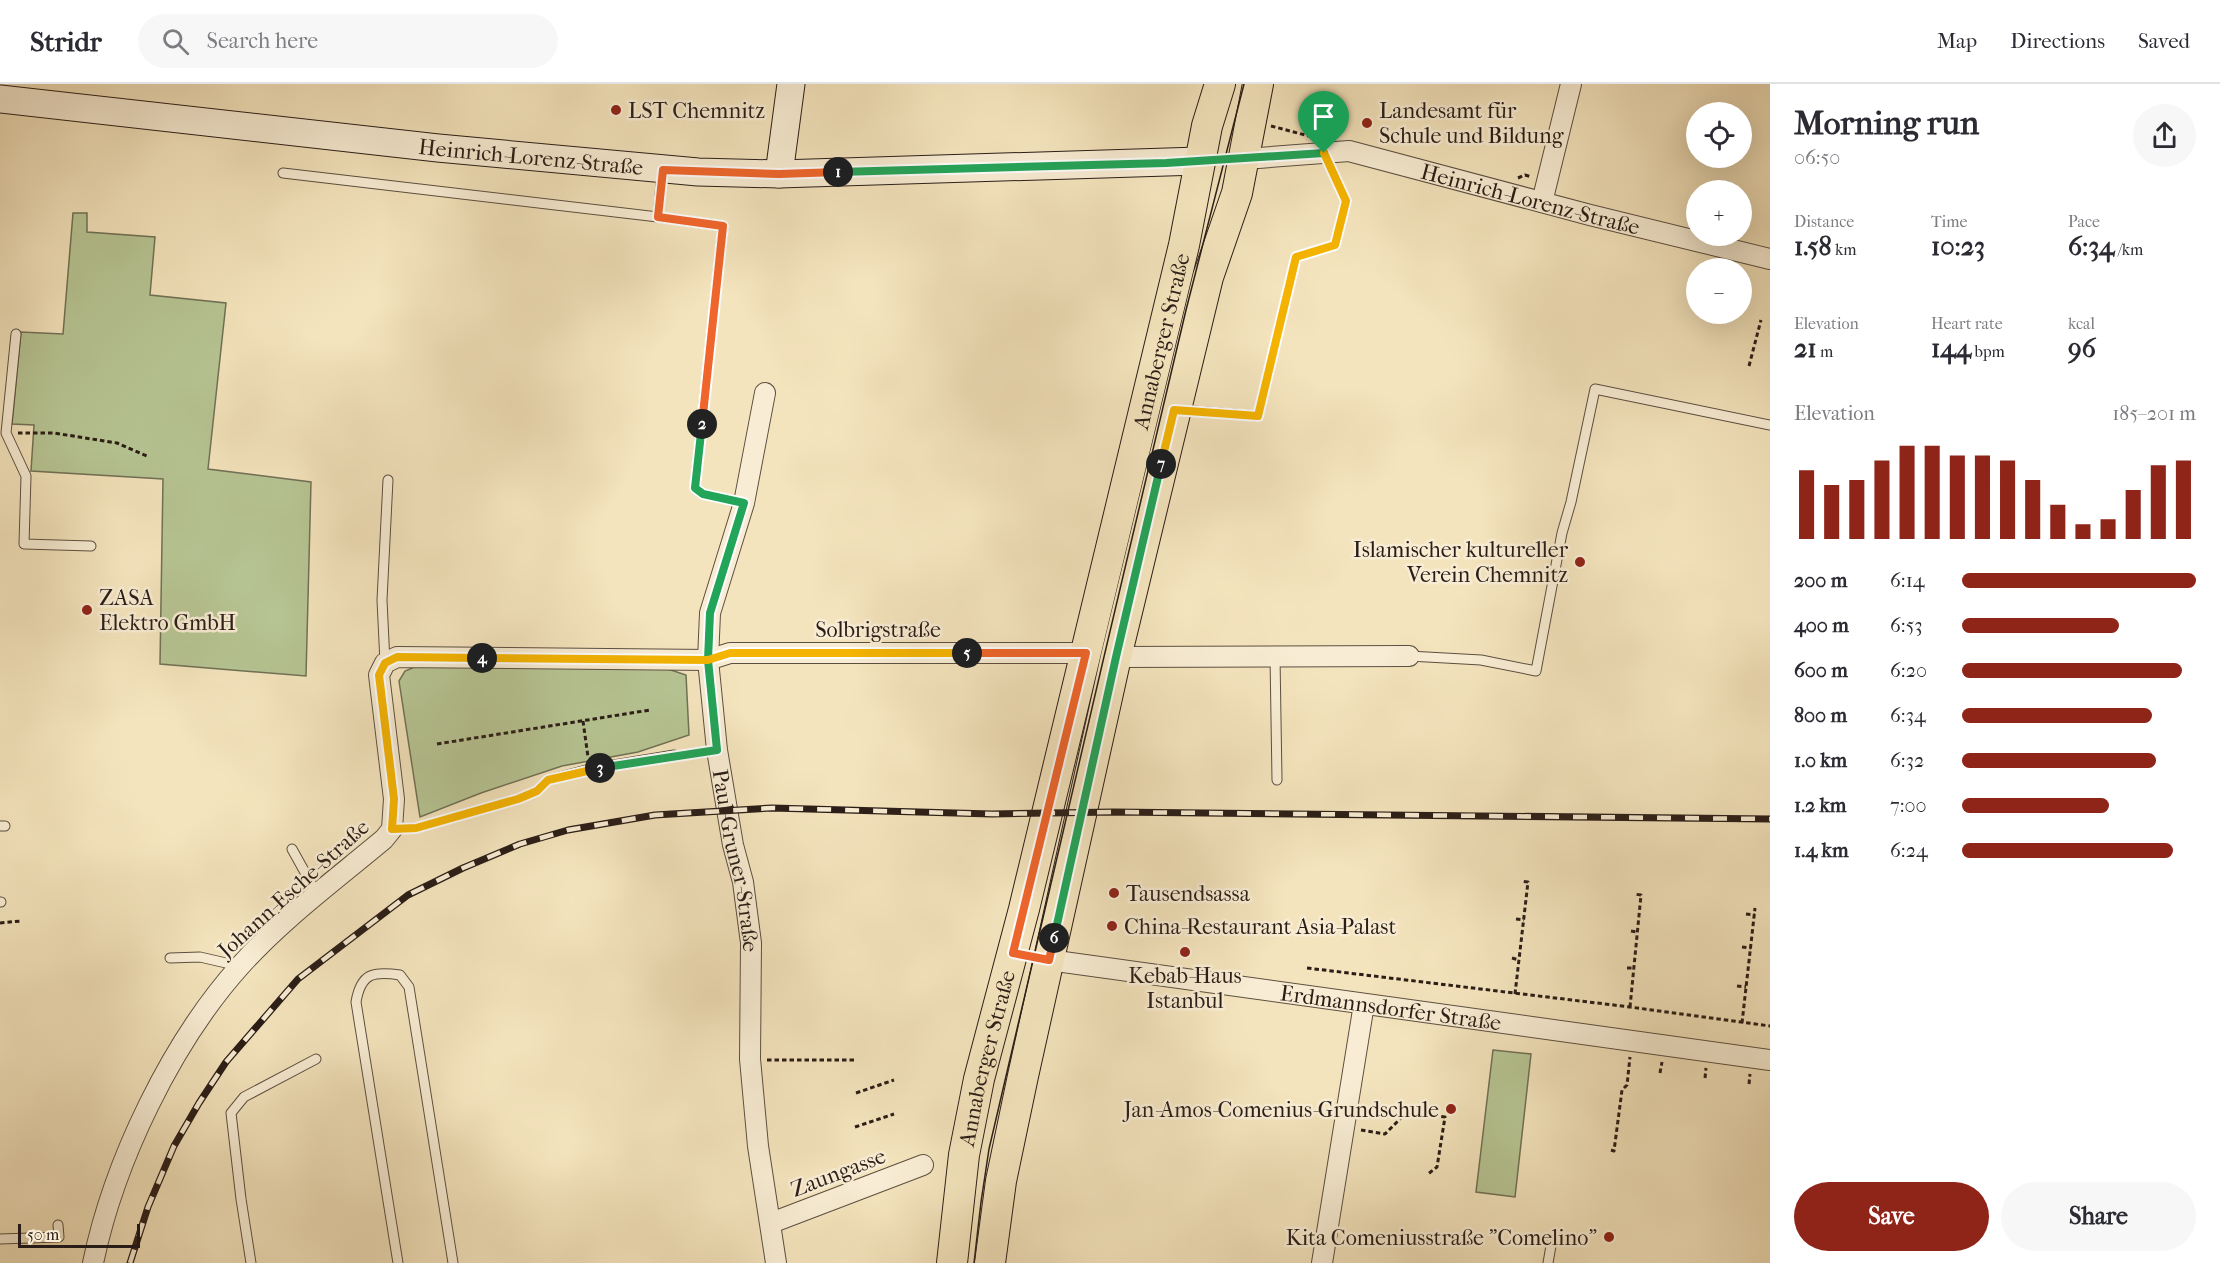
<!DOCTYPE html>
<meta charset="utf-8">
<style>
:root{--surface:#fff;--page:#f7f7f7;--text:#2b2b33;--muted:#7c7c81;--line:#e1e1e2;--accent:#8f2418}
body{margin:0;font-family:"IM FELL French Canon",serif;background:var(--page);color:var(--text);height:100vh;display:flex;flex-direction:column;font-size:22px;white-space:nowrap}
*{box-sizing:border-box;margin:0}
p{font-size:20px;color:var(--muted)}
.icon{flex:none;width:33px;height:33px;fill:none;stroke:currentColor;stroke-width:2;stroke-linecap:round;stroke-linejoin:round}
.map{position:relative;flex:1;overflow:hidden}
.details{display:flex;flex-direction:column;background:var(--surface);width:450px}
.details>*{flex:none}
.controls{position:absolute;left:1686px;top:18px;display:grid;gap:12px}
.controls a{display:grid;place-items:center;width:66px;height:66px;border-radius:50%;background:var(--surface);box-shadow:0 6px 24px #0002;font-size:30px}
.scale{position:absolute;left:18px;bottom:15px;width:122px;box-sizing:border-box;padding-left:6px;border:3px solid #2a1d17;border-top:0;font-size:16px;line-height:21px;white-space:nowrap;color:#2a1d17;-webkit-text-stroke:4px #f8edd4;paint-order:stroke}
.pin{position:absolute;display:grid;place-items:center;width:51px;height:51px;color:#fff;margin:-62px -26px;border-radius:50% 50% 50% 0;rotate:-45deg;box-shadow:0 0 6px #0007}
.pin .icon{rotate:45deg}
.km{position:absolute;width:30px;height:30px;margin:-15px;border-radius:50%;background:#222;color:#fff;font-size:16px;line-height:30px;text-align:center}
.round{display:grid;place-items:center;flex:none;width:63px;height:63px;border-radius:32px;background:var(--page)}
.summary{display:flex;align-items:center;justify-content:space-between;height:102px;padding:0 24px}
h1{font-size:33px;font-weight:800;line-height:45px}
.stats{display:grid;grid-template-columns:repeat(3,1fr);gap:9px;height:102px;padding:6px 24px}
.stats div{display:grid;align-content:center}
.stats b{font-size:26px;font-weight:800}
.stats small{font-size:16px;font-weight:400}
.stats p{font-size:16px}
.chart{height:168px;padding:12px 24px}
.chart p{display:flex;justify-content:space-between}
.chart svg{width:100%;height:108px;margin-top:6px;stroke:var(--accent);stroke-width:6}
.cta{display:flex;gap:12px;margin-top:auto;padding:12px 24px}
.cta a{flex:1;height:69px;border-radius:36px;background:var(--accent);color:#fff;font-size:24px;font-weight:800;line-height:69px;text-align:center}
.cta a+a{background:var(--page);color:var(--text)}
ul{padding:0 24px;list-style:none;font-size:20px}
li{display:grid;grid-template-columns:96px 72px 1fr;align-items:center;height:45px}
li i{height:15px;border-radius:8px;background:var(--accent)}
header{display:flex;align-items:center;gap:36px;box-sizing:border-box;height:84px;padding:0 30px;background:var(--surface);border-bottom:2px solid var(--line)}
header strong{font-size:28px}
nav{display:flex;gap:33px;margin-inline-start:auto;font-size:21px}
.search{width:420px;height:54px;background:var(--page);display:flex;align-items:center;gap:15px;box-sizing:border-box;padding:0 21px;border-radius:33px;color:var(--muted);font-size:22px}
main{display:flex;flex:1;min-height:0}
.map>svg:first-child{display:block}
.green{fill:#b7c594;stroke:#707156;stroke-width:1.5}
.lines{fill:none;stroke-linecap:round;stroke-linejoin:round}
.lane-casing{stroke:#5c4f40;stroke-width:11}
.street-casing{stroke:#5c4f40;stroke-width:22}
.secondary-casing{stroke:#2a1d17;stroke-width:29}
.primary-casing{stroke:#2a1d17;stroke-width:32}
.path{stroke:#2a1d17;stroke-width:3;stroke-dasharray:4.5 3;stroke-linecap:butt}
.lane{stroke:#f8edd4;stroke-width:9}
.street{stroke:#f8edd4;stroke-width:20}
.secondary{stroke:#f8edd4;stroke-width:27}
.primary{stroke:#f4e4bd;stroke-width:30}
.tram{stroke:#2a1d17;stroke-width:1.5}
.rail-casing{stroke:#2a1d17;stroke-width:7}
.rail{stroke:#f8edd4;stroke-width:4.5;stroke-dasharray:14;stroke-linecap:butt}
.split-1-casing{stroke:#fff;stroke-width:12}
.split-2-casing{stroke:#fff;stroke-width:12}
.split-3-casing{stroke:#fff;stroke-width:12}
.split-4-casing{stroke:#fff;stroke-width:12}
.split-5-casing{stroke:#fff;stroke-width:12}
.split-6-casing{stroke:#fff;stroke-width:12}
.split-7-casing{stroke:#fff;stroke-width:12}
.split-8-casing{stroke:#fff;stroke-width:12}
.split-1{stroke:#22a559;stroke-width:8}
.split-2{stroke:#f0652b;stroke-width:8}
.split-3{stroke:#22a559;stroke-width:8}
.split-4{stroke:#f5b400;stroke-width:8}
.split-5{stroke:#f5b400;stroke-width:8}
.split-6{stroke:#f0652b;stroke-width:8}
.split-7{stroke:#22a559;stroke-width:8}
.split-8{stroke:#f5b400;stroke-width:8}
.poi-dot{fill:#8f2418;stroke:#f8edd4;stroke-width:2}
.labels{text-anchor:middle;stroke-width:5;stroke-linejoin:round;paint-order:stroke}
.poi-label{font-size:22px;fill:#2a1d17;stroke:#f8edd4;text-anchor:start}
.street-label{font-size:22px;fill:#2a1d17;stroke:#f8edd4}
</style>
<header>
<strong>Stridr</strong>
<div class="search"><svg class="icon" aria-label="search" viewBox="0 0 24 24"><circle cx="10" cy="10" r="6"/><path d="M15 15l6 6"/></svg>Search here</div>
<nav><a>Map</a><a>Directions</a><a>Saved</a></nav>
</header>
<main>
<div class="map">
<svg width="1770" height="1179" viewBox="0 0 1770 1179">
<rect width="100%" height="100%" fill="#f4e4bd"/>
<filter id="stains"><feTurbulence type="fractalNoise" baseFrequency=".00333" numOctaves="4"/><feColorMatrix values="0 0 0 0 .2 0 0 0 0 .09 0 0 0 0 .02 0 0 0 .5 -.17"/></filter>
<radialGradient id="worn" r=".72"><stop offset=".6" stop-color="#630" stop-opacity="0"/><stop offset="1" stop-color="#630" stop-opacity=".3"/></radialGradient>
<!-- green -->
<path class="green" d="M73 129H87V148L155 153 150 211 226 219 208 385 311 398 306 592 160 580 163 395 31 387 34 341 12 340 21 248 63 250Z
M417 582 668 585 686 591 689 651 638 668 562 682 481 709 420 733 399 597 405 587Z
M1493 966 1531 970 1515 1113 1476 1108Z"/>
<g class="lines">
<defs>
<path id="lane" d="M283 89 658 133 723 142 695 404 703 410 744 419
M658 133 662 87
M16 250 6 349 26 392 24 460 91 462
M1180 326 1258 332 1296 173 1335 161 1346 117 1324 69
M1409 572 1481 576 1536 587 1562 449 1571 418 1595 305 1770 341
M1275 573 1277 696
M385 579 382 516 388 396
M0 742H5
M392 745 416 744 518 715 537 707 548 696 590 685 674 671
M292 765 317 810
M0 818H1
M170 874 200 873 239 882
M0 1155 59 1153 58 1141
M251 1179 241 1115 231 1029 244 1013 316 975
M398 1179 356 918C361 889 373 887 400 891L409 903 453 1179
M1548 1179 1552 1156"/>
<g id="street">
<path id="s1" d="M1245 75 1349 67 1590 131 1770 175"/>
<path d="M1542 118 1571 0"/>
<path id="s2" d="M765 309 744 419 710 529 708 576 717 666 733 761 743 798 751 859 750 975 758 1062 776 1179"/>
<path d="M1116 573 1409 572"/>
<path id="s3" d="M1049 876 1770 976"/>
<path d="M771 1139 923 1081"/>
<path d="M93 1179C114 1078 171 959 240 882 282 835 335 796 384 755L392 745 394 715 379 591 385 579 397 573 708 576 730 569H1086"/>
<path d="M1322 1179 1364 920"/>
</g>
<g id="secondary">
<path id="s4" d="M0 15 438 64 698 88 779 90 1199 77"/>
<path d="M779 90 791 0"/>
</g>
<g id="primary">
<path id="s5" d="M952 1179 964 1071 979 995 1024 825 1184 161 1207 42 1220 0"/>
<path d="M990 1179 1001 1097 1023 992 1116 573 1208 193 1237 109 1258 0"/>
</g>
</defs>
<!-- lane casing -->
<use href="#lane" class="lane-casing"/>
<!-- street casing -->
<use href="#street" class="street-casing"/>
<!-- secondary casing -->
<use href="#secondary" class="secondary-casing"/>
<!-- primary casing -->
<use href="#primary" class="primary-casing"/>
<!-- path -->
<path class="path" d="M1271 42 1309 52
M1518 94 1525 91 1532 93
M1749 282 1761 236
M18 349H54L117 359 147 372
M583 637 588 673
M437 660 650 626
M686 670 700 668
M1746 830 1755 831
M1516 835 1524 836
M0 839 21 837
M1631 847 1637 848
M1742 863 1751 864
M1512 874 1519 876
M1307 884 1630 923 1770 942
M1627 884H1634
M1737 902 1746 903
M1515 910 1528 798 1521 797
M1630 923 1641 811 1634 810
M1742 939 1755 824
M767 976H856
M1660 989 1662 978
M1705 994 1706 984
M1749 1000 1750 990
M856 1009 894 996
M855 1043 894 1030
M1361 1046 1385 1050 1407 1028 1445 1033 1437 1083 1428 1090
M1611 1066 1614 1067 1622 1006 1627 1001 1630 973"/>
<!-- lane -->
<use href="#lane" class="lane"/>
<!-- street -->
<use href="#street" class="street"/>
<!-- secondary -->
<use href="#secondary" class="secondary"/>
<!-- primary -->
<use href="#primary" class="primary"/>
<!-- tram -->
<path class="tram" d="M974 1179 981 1118 989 1065 1103 577 1186 226 1244 0"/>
<defs>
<path id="rail" d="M130 1179 148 1123 174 1062 199 1019 226 978 298 895 408 811 463 784 520 760 568 746 655 731 772 724 992 730 1114 728 1770 735"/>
</defs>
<!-- rail casing -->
<use href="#rail" class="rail-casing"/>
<!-- rail -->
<use href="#rail" class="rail"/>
</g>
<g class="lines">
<defs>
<path id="split-1" d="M838 88 1166 79 1324 69"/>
<path id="split-2" d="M702 340 723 142 658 133 663 86 779 90 838 88"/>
<path id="split-3" d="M600 684 717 666 708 576 710 529 744 419 703 410 695 404 702 340"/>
<path id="split-4" d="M482 574 397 573 385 579 379 591 394 715 392 745 416 744 518 715 537 707 548 696 600 684"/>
<path id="split-5" d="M482 574 708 576 730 569H967"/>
<path id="split-6" d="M967 569H1086L1013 869 1049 876 1054 854"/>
<path id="split-7" d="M1054 854 1116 573 1161 380"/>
<path id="split-8" d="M1161 380 1174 326 1258 332 1296 173 1335 161 1346 117 1324 69"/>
</defs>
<!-- split-1 casing -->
<use href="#split-1" class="split-1-casing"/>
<!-- split-2 casing -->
<use href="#split-2" class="split-2-casing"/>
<!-- split-3 casing -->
<use href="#split-3" class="split-3-casing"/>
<!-- split-4 casing -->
<use href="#split-4" class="split-4-casing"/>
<!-- split-5 casing -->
<use href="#split-5" class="split-5-casing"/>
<!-- split-6 casing -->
<use href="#split-6" class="split-6-casing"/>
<!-- split-7 casing -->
<use href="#split-7" class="split-7-casing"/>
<!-- split-8 casing -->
<use href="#split-8" class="split-8-casing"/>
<!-- split-1 -->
<use href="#split-1" class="split-1"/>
<!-- split-2 -->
<use href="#split-2" class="split-2"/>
<!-- split-3 -->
<use href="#split-3" class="split-3"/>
<!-- split-4 -->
<use href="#split-4" class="split-4"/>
<!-- split-5 -->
<use href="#split-5" class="split-5"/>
<!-- split-6 -->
<use href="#split-6" class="split-6"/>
<!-- split-7 -->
<use href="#split-7" class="split-7"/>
<!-- split-8 -->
<use href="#split-8" class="split-8"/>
</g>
<!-- markers -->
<g class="poi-dot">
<circle cx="616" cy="26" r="6"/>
<circle cx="1367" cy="39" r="6"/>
<circle cx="1580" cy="478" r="6"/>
<circle cx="87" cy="526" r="6"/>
<circle cx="1114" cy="809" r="6"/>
<circle cx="1112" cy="842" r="6"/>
<circle cx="1185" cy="868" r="6"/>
<circle cx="1451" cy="1025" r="6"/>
<circle cx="1609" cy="1153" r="6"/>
</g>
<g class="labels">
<!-- poi labels -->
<g class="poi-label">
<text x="628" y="34">LST Chemnitz</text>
<text x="1379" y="34">Landesamt für<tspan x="1379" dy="25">Schule und Bildung</tspan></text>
<text x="1568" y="473" text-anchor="end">Islamischer kultureller<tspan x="1568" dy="25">Verein Chemnitz</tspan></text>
<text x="99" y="521">ZASA<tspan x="99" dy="25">Elektro GmbH</tspan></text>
<text x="1126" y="817">Tausendsassa</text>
<text x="1124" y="850">China-Restaurant Asia-Palast</text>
<text x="1185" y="899" text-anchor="middle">Kebab-Haus<tspan x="1185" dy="25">Istanbul</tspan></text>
<text x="1439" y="1033" text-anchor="end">Jan-Amos-Comenius-Grundschule</text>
<text x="1597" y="1161" text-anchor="end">Kita Comeniusstraße "Comelino"</text>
</g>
<!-- street labels -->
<g class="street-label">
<text dy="8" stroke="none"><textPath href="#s4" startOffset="534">Heinrich-Lorenz-Straße</textPath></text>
<text dy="8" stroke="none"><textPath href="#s1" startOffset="292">Heinrich-Lorenz-Straße</textPath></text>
<text dy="8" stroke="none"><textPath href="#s5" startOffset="946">Annaberger Straße</textPath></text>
<text x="878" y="553">Solbrigstraße</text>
<text dy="8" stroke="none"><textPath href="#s2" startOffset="477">Paul-Gruner-Straße</textPath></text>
<text transform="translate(293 804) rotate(-42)" y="8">Johann-Esche-Straße</text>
<text dy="8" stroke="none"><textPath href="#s3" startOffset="345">Erdmannsdorfer Straße</textPath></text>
<text dy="8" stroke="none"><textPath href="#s5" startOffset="208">Annaberger Straße</textPath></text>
<text transform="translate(838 1088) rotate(-21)" y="8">Zaungasse</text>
</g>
</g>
<rect width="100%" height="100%" filter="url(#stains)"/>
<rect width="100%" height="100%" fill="url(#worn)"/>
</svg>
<div class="controls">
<a><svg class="icon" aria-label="locate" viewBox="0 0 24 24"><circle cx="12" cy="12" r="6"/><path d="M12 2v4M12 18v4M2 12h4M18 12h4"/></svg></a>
<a>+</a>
<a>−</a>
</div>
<div class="scale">50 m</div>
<div class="pin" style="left:1324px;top:69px;background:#1e9e55"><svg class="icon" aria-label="arrive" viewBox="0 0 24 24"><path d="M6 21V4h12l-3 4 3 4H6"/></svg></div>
<b class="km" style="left:838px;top:88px">1</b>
<b class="km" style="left:702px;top:340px">2</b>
<b class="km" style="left:600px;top:684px">3</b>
<b class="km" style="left:482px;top:574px">4</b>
<b class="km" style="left:967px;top:569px">5</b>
<b class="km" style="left:1054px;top:854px">6</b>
<b class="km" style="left:1161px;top:380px">7</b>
</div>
<section class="details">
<div class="summary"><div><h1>Morning run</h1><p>06:50</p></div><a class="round"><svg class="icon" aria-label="share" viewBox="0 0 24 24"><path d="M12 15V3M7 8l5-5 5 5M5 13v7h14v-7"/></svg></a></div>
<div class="stats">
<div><p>Distance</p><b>1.58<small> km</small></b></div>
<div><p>Time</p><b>10:23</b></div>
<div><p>Pace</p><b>6:34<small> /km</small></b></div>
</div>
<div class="stats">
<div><p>Elevation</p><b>21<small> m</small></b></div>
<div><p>Heart rate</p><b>144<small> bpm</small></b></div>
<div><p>kcal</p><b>96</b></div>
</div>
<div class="chart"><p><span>Elevation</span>185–201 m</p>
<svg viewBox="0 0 160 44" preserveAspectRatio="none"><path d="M5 44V16M15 44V22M25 44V20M35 44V12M45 44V6M55 44V6M65 44V10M75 44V10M85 44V12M95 44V20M105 44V30M115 44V38M125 44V36M135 44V24M145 44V14M155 44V12"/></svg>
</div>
<ul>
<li><b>200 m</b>6:14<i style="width:100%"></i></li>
<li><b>400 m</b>6:53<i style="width:67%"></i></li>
<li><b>600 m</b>6:20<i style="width:94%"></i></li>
<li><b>800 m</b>6:34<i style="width:81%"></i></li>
<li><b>1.0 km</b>6:32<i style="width:83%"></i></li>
<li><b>1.2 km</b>7:00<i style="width:63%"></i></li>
<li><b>1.4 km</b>6:24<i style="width:90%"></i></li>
</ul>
<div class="cta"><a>Save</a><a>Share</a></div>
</section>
</main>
